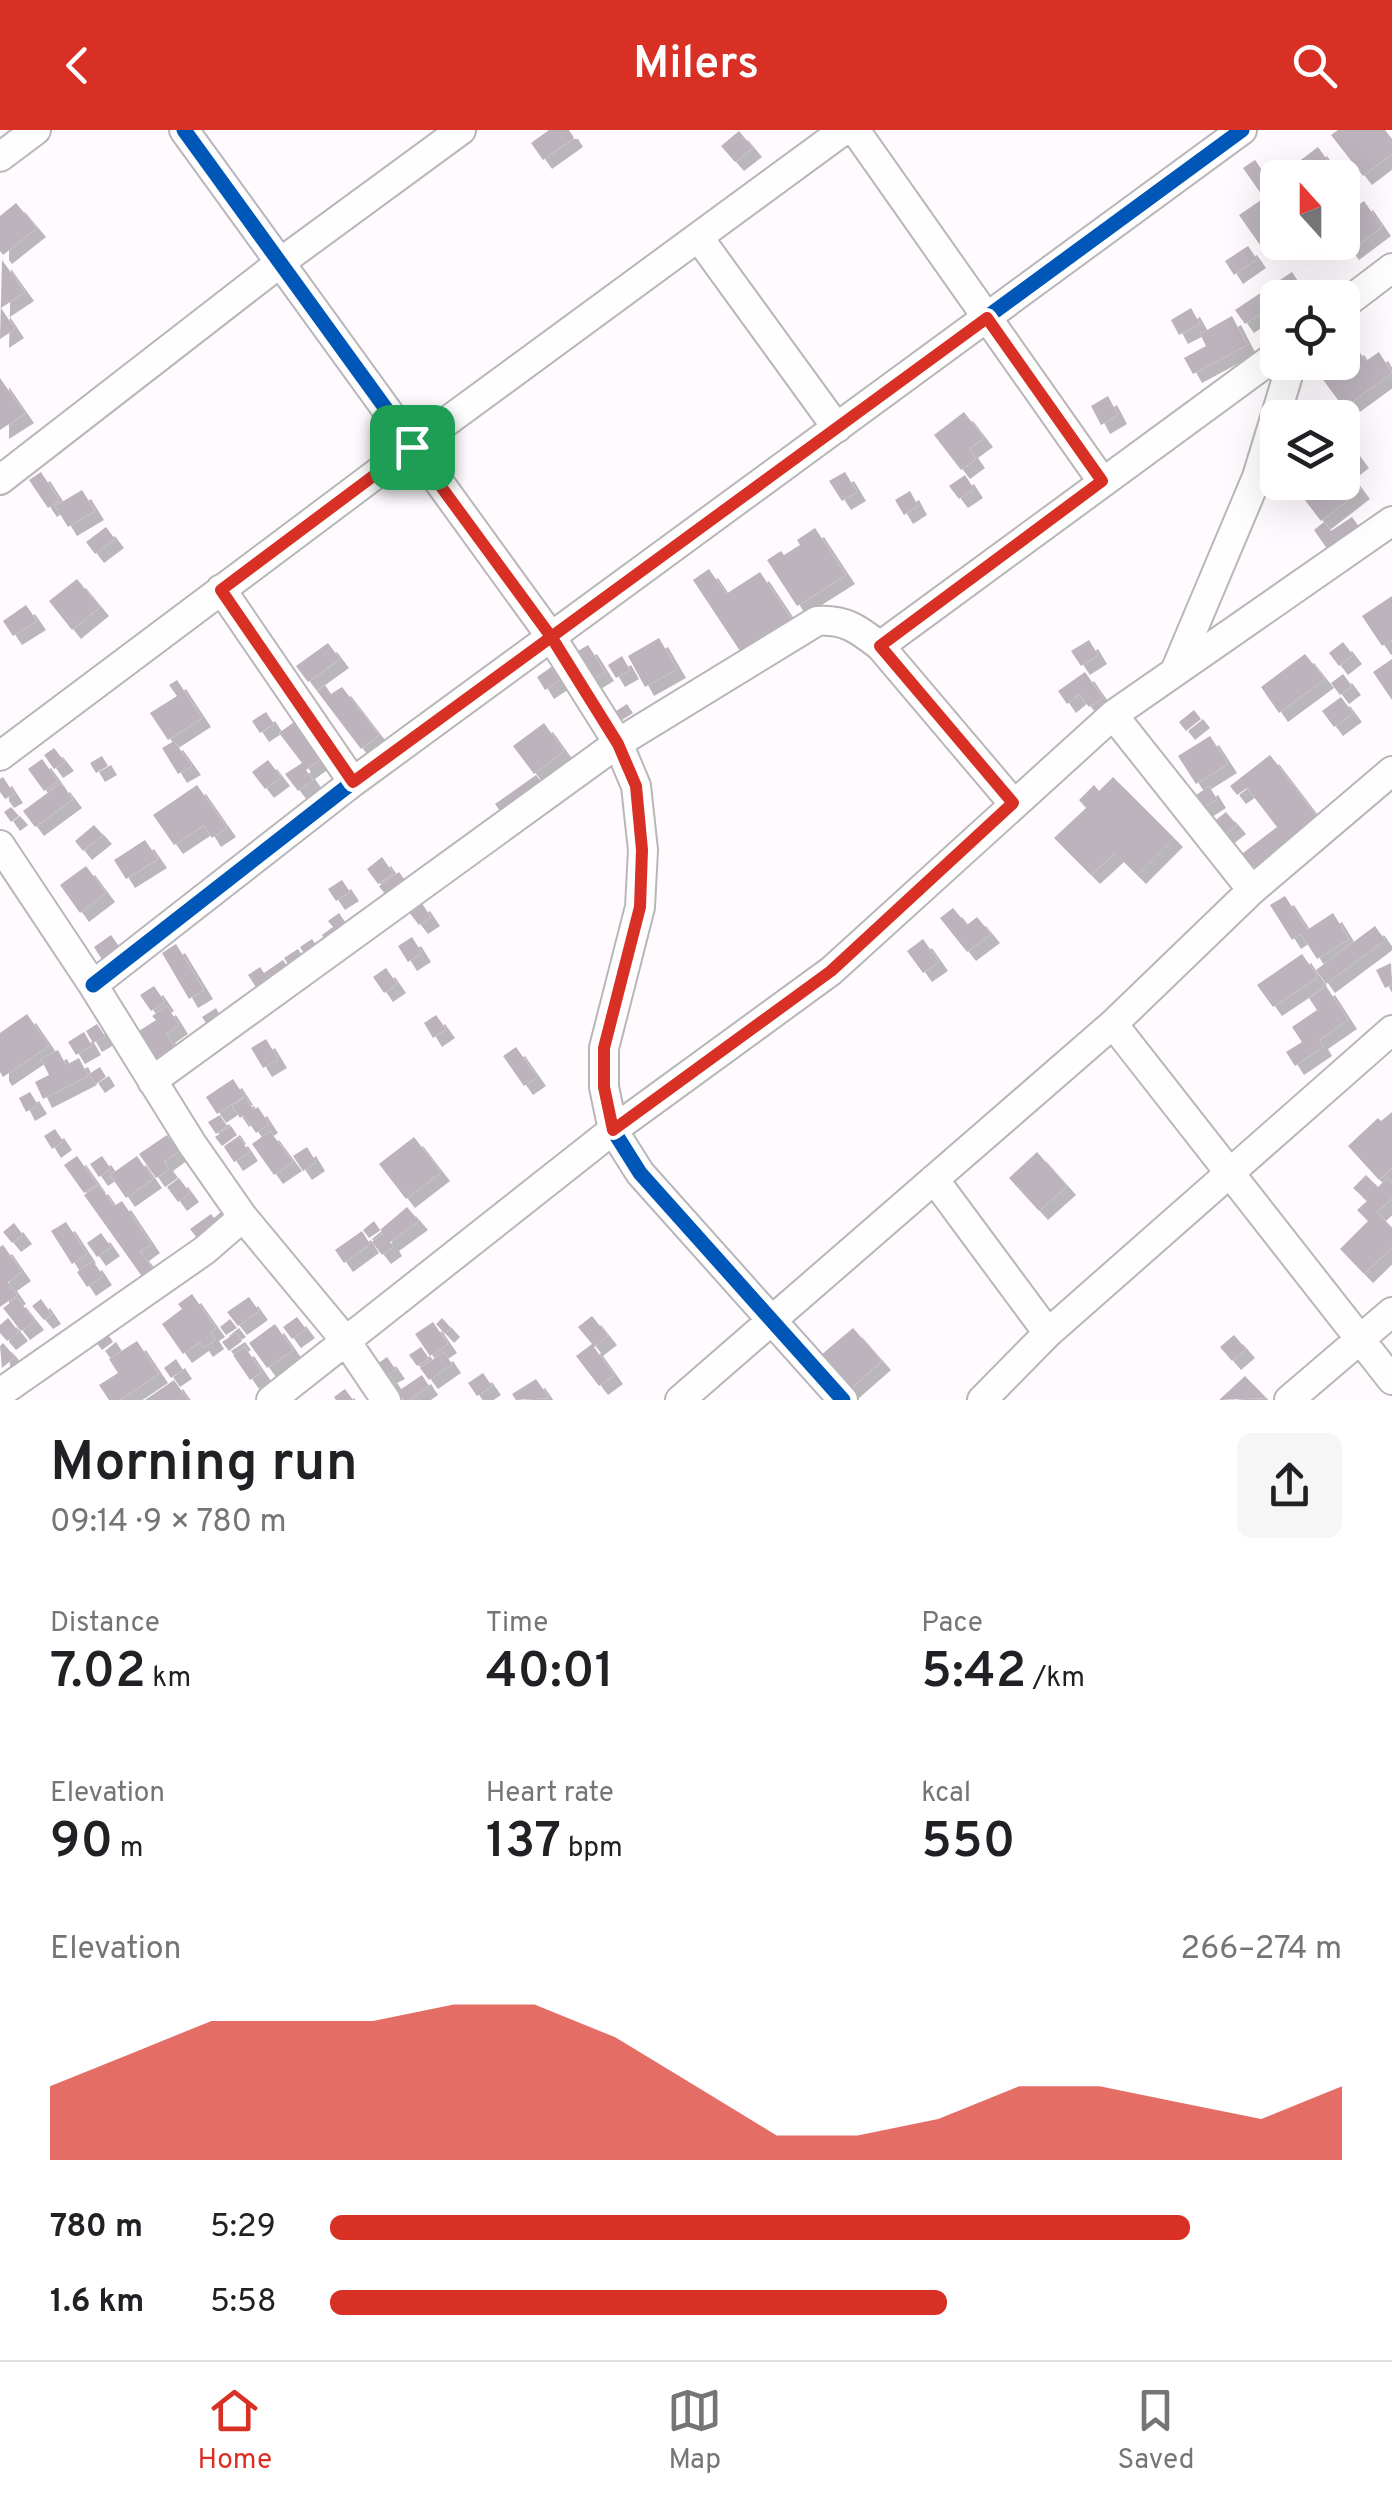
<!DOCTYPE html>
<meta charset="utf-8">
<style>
:root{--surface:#fff;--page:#f6f6f6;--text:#202124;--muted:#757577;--line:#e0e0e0;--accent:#d93025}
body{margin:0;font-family:Overpass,sans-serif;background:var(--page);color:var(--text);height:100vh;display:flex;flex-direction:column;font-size:38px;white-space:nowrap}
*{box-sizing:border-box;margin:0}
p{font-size:32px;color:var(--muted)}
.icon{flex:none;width:55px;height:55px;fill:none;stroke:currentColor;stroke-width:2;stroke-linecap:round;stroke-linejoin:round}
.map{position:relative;height:1270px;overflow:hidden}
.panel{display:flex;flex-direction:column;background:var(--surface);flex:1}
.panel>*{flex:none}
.needle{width:65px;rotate:339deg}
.tools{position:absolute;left:1260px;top:30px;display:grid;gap:20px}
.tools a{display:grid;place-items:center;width:100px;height:100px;border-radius:15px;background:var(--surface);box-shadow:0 10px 40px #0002;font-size:50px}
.pin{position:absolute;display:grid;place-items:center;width:85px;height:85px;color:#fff;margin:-42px;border-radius:20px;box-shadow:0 5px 15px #0006}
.round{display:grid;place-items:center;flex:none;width:105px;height:105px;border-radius:15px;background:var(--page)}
.overview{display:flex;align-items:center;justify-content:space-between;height:170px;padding:0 50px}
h1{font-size:55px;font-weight:600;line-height:75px}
.metrics{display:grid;grid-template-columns:repeat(3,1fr);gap:15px;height:170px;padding:10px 50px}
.metrics div{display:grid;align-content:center}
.metrics b{font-size:50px;font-weight:600}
.metrics small{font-size:28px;font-weight:400}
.metrics p{font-size:28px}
.chart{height:280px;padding:20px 50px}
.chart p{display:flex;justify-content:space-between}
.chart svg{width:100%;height:180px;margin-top:10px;fill:var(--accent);opacity:.7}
ul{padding:0 50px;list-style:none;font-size:32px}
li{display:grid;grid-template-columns:160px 120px 1fr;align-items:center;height:75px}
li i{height:25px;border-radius:12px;background:var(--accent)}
header{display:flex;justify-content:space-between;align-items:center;height:130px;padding:0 50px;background:var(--accent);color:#fff;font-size:45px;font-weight:600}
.tabs{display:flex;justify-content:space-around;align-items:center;height:140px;border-top:2px solid var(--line);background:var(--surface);font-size:28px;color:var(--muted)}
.tabs a{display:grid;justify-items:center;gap:5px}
.tabs .selected{color:var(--accent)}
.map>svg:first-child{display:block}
.building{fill:#bcb3bd;filter:url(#shadow)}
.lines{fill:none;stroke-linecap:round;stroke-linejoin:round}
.street-casing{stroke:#b9b6b9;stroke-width:32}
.street{stroke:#fffeff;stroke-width:28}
.cycleway-casing{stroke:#fff;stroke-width:21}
.cycleway{stroke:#0057b8;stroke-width:15}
.route-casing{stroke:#fff;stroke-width:20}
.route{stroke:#d93025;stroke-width:12}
</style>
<header><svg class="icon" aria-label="back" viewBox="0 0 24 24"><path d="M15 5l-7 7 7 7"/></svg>Milers<svg class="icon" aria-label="search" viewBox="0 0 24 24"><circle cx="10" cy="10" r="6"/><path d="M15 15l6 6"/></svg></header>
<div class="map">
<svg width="1392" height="1270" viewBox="0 0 1392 1270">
<defs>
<filter id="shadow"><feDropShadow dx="9" dy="9" stdDeviation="0" flood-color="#0004"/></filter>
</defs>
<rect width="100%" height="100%" fill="#fefafe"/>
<!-- building -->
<path class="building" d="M549 0H569L574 8 543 30 531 13Z
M1338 0H1385L1392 9V24L1363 46 1331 5Z
M739 1 753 18 735 32 721 16Z
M1318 17 1340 48H1301L1293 36Z
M1255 30 1274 58 1278 56V102L1260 115 1239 85 1264 68 1243 38Z
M1364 71 1382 97 1350 121 1342 110V87Z
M16 73 37 98 3 125 0 121V86Z
M1248 116 1257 129 1234 145 1225 131Z
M2 130 25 162 1 178 15 199 0 209Z
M1292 142 1309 168H1278V189L1269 195 1261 183 1245 194 1235 180Z
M1191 178 1200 194 1179 205 1171 190Z
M1232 186 1247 215 1193 244 1184 228 1206 216 1200 204Z
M1355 216 1366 231 1379 222 1392 243 1344 278 1318 243 1332 232H1342V225Z
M0 248 25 284 0 300Z
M1108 266 1118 285 1101 295 1091 276Z
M964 282 984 308 969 319 976 329 961 340 934 305Z
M1342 305 1360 329 1346 340 1361 360 1321 391 1291 352H1342Z
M41 342 59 370 48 378 29 350Z
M845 342 857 362 842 371 829 351Z
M965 345 974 359 959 369 949 356Z
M82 360 95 381 68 397 55 376Z
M910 361 918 376 904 385 895 370Z
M1352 387 1362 401 1330 423 1314 400 1324 392 1331 401Z
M106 397 115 409 95 424 86 412Z
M815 398 846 445 797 476 767 430 781 421 784 425 800 415 797 410Z
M709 439 726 464 760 442 796 496 746 530 693 450Z
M77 449 100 477 72 500 49 471Z
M1392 466V510L1382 516 1362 486Z
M26 475 37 491 13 506 3 491Z
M659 508 677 539 645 557 628 526Z
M1089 510 1098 525 1081 536 1071 521Z
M1343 512 1353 525 1339 536 1329 523Z
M328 513 340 529 308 552 296 536Z
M588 515 605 542 590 551 573 524Z
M1305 524 1325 549 1279 583 1261 557Z
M622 526 630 540 616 548 608 535Z
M1392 529V570L1373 542Z
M557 533 566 546 545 560 537 547Z
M1085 542 1103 568 1089 577 1079 564 1067 574 1058 561Z
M1343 544 1352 556 1340 565 1331 553Z
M177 550 202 588 168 610 150 583 177 566 169 555Z
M325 555 331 564 342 557 379 605 361 619 317 561Z
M1341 567 1353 583 1334 597 1322 581Z
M627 574 633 583 619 592 613 583Z
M1194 580 1201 589 1186 601 1179 592Z
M266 582 274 594 260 603 252 591Z
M294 592 321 629 306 640 313 650 298 661 285 644 302 633 279 603Z
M544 593 564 621 534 644 513 616Z
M1210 606 1228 634 1196 654 1178 626Z
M174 611 192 636 178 644 162 618Z
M54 618 65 632 54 639 44 625Z
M1270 625 1319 689 1246 745 1234 730 1277 697 1247 658 1237 665 1230 656Z
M102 626 108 636 96 643 90 633Z
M42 629 58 651 44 661 28 639Z
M268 630 281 647 265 659 252 642Z
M536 645 548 660 506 689 495 674Z
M3 647 14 664 5 669 0 662V649Z
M1113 647 1174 708 1137 745 1115 723 1091 745 1054 708 1086 678 1079 670 1094 655 1099 661Z
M61 653 73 669 35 697 23 681Z
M197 655 227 698 212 708 204 695 174 715 153 685Z
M1209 656 1217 669 1203 678 1195 666Z
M11 677 19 686 11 692 4 682Z
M1226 682 1237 695 1223 706 1212 693Z
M94 695 103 705 83 721 75 711Z
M145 710 158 729 126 749 114 730Z
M382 727 393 743 378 754 367 739Z
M86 736 106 763 80 783 60 755Z
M399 742 410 757 390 771 379 756Z
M342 750 350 762 336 771 328 759Z
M1285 766 1307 800 1333 783 1349 809 1317 829 1301 804 1292 810 1270 775Z
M421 772 431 787 419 795 408 781Z
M953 778 967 795 977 787 991 804 967 822 940 788Z
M339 783 350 799 329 815 322 805 333 797 328 791Z
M1375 796 1385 810 1326 854 1316 840Z
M111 805 123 822 105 834 94 817Z
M412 807 422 823 408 832 398 816Z
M312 809 319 820 307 828 300 817Z
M923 809 939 832 923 843 907 821Z
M176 814 204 860 189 869 162 823Z
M298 819 306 831 292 840 284 828Z
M1302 824 1318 847 1273 877 1257 855Z
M283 830 291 842 259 862 248 845 260 837 264 843Z
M1391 833 1392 855 1385 858 1376 840Z
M386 838 397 854 384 863 373 847Z
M154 856 165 872 151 881 140 865Z
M1326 856 1348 890 1319 910 1323 917 1295 936 1286 922 1302 912 1292 897 1317 880 1309 868Z
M167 876 179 895 166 904 176 919 155 932 136 903 156 890 152 886Z
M216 878 225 894 212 902 202 887Z
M27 884 49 916 3 947 0 942V903Z
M436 885 446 899 433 908 424 893Z
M97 894 105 906 93 913 86 901Z
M84 902 92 916 76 925 68 912Z
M266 909 278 929 263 938 251 918Z
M516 917 537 947 524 956 503 926Z
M58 920 66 935 79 928 88 946 43 969 35 952 49 945 41 929Z
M100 937 106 947 96 954 89 944Z
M233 949 244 966 217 984 206 967Z
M30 962 38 975 26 982 19 968Z
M245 967 254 980 258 977 269 994 256 1003 244 985 240 988 232 976Z
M1392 982V1038L1379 1050 1348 1016 1378 988 1381 991Z
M220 985 227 996 216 1004 208 992Z
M231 996 237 1005 222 1016 215 1007Z
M55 999 63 1011 52 1019 44 1006Z
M270 1001 293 1032 274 1045 252 1014Z
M167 1005 179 1021 164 1032 169 1039 156 1048 139 1024Z
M239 1007 249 1022 234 1032 224 1017Z
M414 1007 441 1042 406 1069 379 1034Z
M307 1017 316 1032 303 1041 293 1026Z
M1037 1022 1067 1056 1039 1081 1009 1048Z
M77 1026 97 1054 84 1063 64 1035Z
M102 1026 111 1039 99 1047 90 1034Z
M137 1026 153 1049 126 1068 110 1045Z
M1366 1045 1378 1057 1387 1048 1392 1053V1068L1377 1082 1392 1098V1117L1364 1144 1340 1119 1368 1091 1357 1080 1367 1071 1353 1058Z
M179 1048 190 1063 178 1072 167 1057Z
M99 1055 114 1076 122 1071 151 1114 140 1122 157 1144 146 1152 84 1065Z
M407 1077 419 1091 390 1112 393 1117 382 1125 372 1112 383 1104 381 1100 369 1108 363 1100 374 1091 380 1100Z
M221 1082 225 1087 197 1108 190 1099 211 1084 214 1088Z
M66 1092 87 1124 72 1134 51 1101Z
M14 1093 23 1105 12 1113 3 1102Z
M362 1101 370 1114 344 1133 335 1120Z
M101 1103 111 1117 97 1127 87 1113Z
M3 1115 22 1142 8 1152 17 1165 0 1177V1117Z
M93 1131 103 1146 87 1157 77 1142Z
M192 1164 216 1198 210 1202 215 1210 204 1218 200 1212 183 1224 162 1194 182 1179 178 1174Z
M249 1167 259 1181 238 1196 227 1182Z
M17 1168 35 1191 21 1201 3 1178Z
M41 1169 52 1185 44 1190 32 1176Z
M592 1186 608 1206 594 1217 614 1245 599 1256 576 1226 592 1214 578 1197Z
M297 1187 306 1199 292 1209 283 1197Z
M8 1188 19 1202 7 1211 0 1203V1195Z
M442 1188 451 1198 445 1204 436 1194Z
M230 1189 237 1198 226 1205 220 1197Z
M433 1192 448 1214 430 1226 415 1204Z
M275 1194 293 1220 267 1238 249 1213Z
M853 1198 882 1231 849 1260 821 1225Z
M107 1203 113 1212 102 1220 96 1212Z
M236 1203 242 1211 229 1221 222 1212Z
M1234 1205 1246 1219 1232 1231 1220 1217Z
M137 1211 159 1244 120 1270H109L99 1255 118 1243 109 1229Z
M3 1213 15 1227 2 1238 0 1216Z
M245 1217 262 1242 250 1250 233 1225Z
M421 1217 429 1228 417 1236 409 1225Z
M444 1222 452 1234 429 1250 420 1238Z
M387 1227 396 1240 388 1244 396 1255 385 1263 369 1240Z
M176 1229 183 1240 171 1248 164 1238Z
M483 1243 492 1256 477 1266 468 1253Z
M422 1245 429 1256 409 1270H403L397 1262Z
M1245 1246 1266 1268 1219 1270Z
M536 1249 549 1268 516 1270 512 1264Z
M174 1250 188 1270H145Z
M345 1259 353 1270H336L334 1267Z"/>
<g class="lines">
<defs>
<path id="street" d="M184 0 552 508 618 613 636 656 643 720 640 777 604 918V957L613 1000 640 1043 843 1270
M855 0 1102 351
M0 27 36 0
M699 108 837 298
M1342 176 1392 138
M0 350 281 132 461 0
M221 459 353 652
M880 516 1278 224
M1176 539 1257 347 1292 232
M1113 585 1252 760
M0 626 412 317 844 0
M1392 641 1252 760 1113 894 1392 1250
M0 715 93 855 192 1014 243 1087 346 1211 386 1270
M93 855 353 652 1242 0
M152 951 618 613 817 491C845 489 858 499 880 516L1013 673
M934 1049 1048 1203
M0 1263 205 1120 243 1087
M271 1270 613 1000 831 841 1113 585 1392 391
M680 1270 1113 894
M982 1270 1048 1203 1392 900
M1289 1270 1392 1182"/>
</defs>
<!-- street casing -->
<use href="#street" class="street-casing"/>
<!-- street -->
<use href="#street" class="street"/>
<defs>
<path id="cycleway" d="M184 0 552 508 618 613 636 656 643 720 640 777 604 918V957L613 1000 640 1043 843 1270
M93 855 353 652 1242 0"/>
</defs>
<!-- cycleway casing -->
<use href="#cycleway" class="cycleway-casing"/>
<!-- cycleway -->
<use href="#cycleway" class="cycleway"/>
</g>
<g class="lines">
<defs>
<path id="route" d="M412 317 552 508 618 614 636 656 642 720 640 777 604 918V957L613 1000 831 841 1013 673 880 516 1102 351 987 188 353 652 221 460 412 317"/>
</defs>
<!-- route casing -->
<use href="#route" class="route-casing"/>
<!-- route -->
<use href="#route" class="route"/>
</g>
</svg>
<div class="tools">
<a><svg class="needle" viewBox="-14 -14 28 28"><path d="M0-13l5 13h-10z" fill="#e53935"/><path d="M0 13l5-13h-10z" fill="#757577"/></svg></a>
<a><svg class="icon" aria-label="locate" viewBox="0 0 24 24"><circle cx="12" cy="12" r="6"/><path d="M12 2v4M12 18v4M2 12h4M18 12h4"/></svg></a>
<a><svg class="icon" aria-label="layers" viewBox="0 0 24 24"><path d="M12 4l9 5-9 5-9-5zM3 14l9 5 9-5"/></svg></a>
</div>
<div class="pin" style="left:412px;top:317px;background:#1e9e55"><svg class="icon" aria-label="arrive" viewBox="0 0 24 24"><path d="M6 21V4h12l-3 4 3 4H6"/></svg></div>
</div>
<section class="panel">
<div class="overview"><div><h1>Morning run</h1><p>09:14 · 9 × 780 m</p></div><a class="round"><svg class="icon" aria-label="share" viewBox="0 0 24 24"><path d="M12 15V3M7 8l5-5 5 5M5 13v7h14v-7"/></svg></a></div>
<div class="metrics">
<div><p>Distance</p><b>7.02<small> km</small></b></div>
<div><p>Time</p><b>40:01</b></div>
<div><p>Pace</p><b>5:42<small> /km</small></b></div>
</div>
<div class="metrics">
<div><p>Elevation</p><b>90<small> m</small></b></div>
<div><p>Heart rate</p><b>137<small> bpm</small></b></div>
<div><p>kcal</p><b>550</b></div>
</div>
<div class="chart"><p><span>Elevation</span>266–274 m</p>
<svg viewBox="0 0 160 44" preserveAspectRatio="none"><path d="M0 44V26L10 18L20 10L30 10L40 10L50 6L60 6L70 14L80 26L90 38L100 38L110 34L120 26L130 26L140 30L150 34L160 26V44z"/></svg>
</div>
<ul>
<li><b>780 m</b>5:29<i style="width:85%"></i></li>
<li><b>1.6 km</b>5:58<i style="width:61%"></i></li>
</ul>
</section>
<nav class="tabs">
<a class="selected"><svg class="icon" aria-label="home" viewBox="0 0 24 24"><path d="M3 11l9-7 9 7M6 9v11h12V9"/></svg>Home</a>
<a><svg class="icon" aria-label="map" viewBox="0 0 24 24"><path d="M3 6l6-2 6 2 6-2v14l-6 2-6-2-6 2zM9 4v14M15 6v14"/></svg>Map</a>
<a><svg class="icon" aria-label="saved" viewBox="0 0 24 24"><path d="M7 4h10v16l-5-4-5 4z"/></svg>Saved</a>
</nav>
